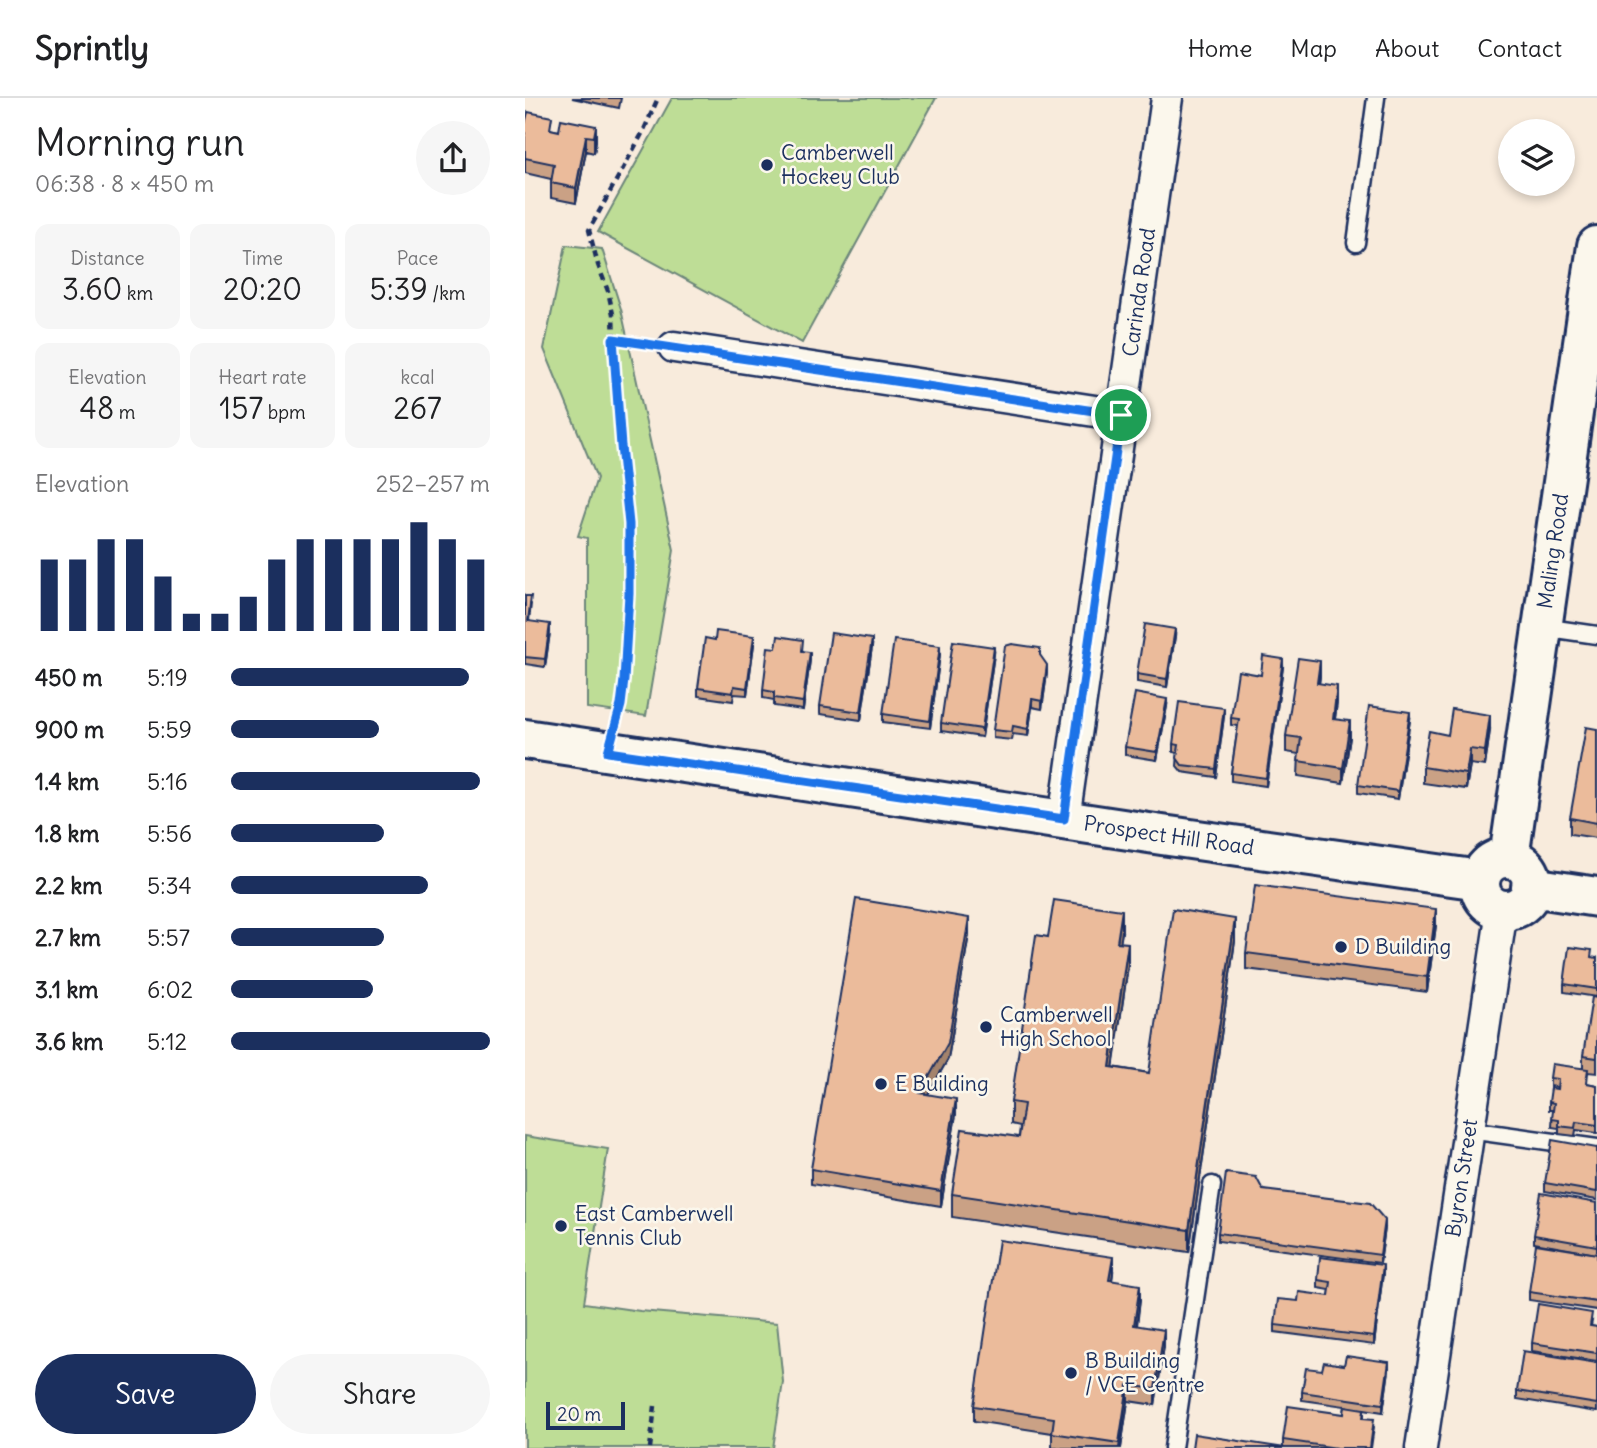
<!DOCTYPE html>
<meta charset="utf-8">
<style>
:root{--surface:#fff;--page:#f6f6f6;--text:#202124;--muted:#757577;--line:#e0e0e0;--accent:#1b2f5e}
body{margin:0;font-family:Delius,sans-serif;background:var(--page);color:var(--text);height:100vh;display:flex;flex-direction:column;font-size:26px;white-space:nowrap}
*{box-sizing:border-box;margin:0}
p{font-size:23px;color:var(--muted)}
.icon{flex:none;width:38px;height:38px;fill:none;stroke:currentColor;stroke-width:2;stroke-linecap:round;stroke-linejoin:round}
.map{position:relative;flex:1;overflow:hidden}
.drawer{display:flex;flex-direction:column;background:var(--surface);width:525px}
.drawer>*{flex:none}
.fabs{position:absolute;left:973px;top:21px;display:grid;gap:14px}
.fabs a{display:grid;place-items:center;width:77px;height:77px;border-radius:50%;background:var(--surface);box-shadow:0 4px 10px #0003;font-size:35px}
.scale{position:absolute;left:21px;bottom:18px;width:79px;box-sizing:border-box;padding-left:7px;border:4px solid #1b2f5e;border-top:0;font-size:19px;line-height:24px;white-space:nowrap;color:#1b2f5e;-webkit-text-stroke:5px #fbf7ec;paint-order:stroke}
.pin{position:absolute;display:grid;place-items:center;width:60px;height:60px;color:#fff;margin:-30px;border:4px solid #fff;border-radius:50%;box-shadow:0 2px 7px #0007}
.round{display:grid;place-items:center;flex:none;width:74px;height:74px;border-radius:37px;background:var(--page)}
.overview{display:flex;align-items:center;justify-content:space-between;height:119px;padding:0 35px}
h1{font-size:38px;font-weight:600;line-height:52px}
.metrics{display:grid;grid-template-columns:repeat(3,1fr);gap:10px;height:119px;padding:7px 35px}
.metrics div{display:grid;align-content:center;border-radius:14px;background:var(--page);text-align:center}
.metrics b{font-size:30px;font-weight:600}
.metrics small{font-size:19px;font-weight:400}
.metrics p{font-size:19px}
.chart{height:196px;padding:14px 35px}
.chart p{display:flex;justify-content:space-between}
.chart svg{width:100%;height:126px;margin-top:7px;stroke:var(--accent);stroke-width:6}
.cta{display:flex;gap:14px;margin-top:auto;padding:14px 35px}
.cta a{flex:1;height:80px;border-radius:42px;background:var(--accent);color:#fff;font-size:28px;font-weight:600;line-height:80px;text-align:center}
.cta a+a{background:var(--page);color:var(--text)}
ul{padding:0 35px;list-style:none;font-size:23px}
li{display:grid;grid-template-columns:112px 84px 1fr;align-items:center;height:52px}
li i{height:18px;border-radius:9px;background:var(--accent)}
header{display:flex;align-items:center;gap:42px;box-sizing:border-box;height:98px;padding:0 35px;background:var(--surface);border-bottom:2px solid var(--line)}
header strong{font-size:33px}
nav{display:flex;gap:38px;margin-inline-start:auto;font-size:24px}
main{display:flex;flex:1;min-height:0}
.map>svg:first-child{display:block}
.green{fill:#bedd96;stroke:#6c867a;stroke-width:2}
.lines{fill:none;stroke-linecap:round;stroke-linejoin:round}
.service-casing{stroke:#1b2f5e;stroke-width:21}
.minor-casing{stroke:#1b2f5e;stroke-width:35}
.tertiary-casing{stroke:#1b2f5e;stroke-width:44}
.path{stroke:#1b2f5e;stroke-width:4.5;stroke-dasharray:7 5;stroke-linecap:butt}
.service{stroke:#fbf7ec;stroke-width:16}
.minor{stroke:#fbf7ec;stroke-width:30}
.tertiary{stroke:#fbf7ec;stroke-width:38}
.wall{fill:#caa185;stroke:#1b2f5e;stroke-width:2}
.shaded-wall{fill:#a4836c;stroke:#1b2f5e;stroke-width:2}
.building{fill:#ebbb9b;stroke:#1b2f5e;stroke-width:2}
.route-casing{stroke:#fff;stroke-width:14}
.route{stroke:#1a73e8;stroke-width:9}
.poi-dot{fill:#1b2f5e;stroke:#fbf7ec;stroke-width:2.5}
.labels{text-anchor:middle;stroke-width:5;stroke-linejoin:round;paint-order:stroke}
.poi-label{font-size:21px;fill:#1b2f5e;stroke:#fbf7ec;text-anchor:start}
.street-label{font-size:21px;fill:#1b2f5e;stroke:#fbf7ec}
</style>
<header>
<strong>Sprintly</strong>
<nav><a>Home</a><a>Map</a><a>About</a><a>Contact</a></nav>
</header>
<main>
<section class="drawer">
<div class="overview"><div><h1>Morning run</h1><p>06:38 · 8 × 450 m</p></div><a class="round"><svg class="icon" aria-label="share" viewBox="0 0 24 24"><path d="M12 15V3M7 8l5-5 5 5M5 13v7h14v-7"/></svg></a></div>
<div class="metrics">
<div><p>Distance</p><b>3.60<small> km</small></b></div>
<div><p>Time</p><b>20:20</b></div>
<div><p>Pace</p><b>5:39<small> /km</small></b></div>
</div>
<div class="metrics">
<div><p>Elevation</p><b>48<small> m</small></b></div>
<div><p>Heart rate</p><b>157<small> bpm</small></b></div>
<div><p>kcal</p><b>267</b></div>
</div>
<div class="chart"><p><span>Elevation</span>252–257 m</p>
<svg viewBox="0 0 160 44" preserveAspectRatio="none"><path d="M5 44V19M15 44V19M25 44V12M35 44V12M45 44V25M55 44V38M65 44V38M75 44V32M85 44V19M95 44V12M105 44V12M115 44V12M125 44V12M135 44V6M145 44V12M155 44V19"/></svg>
</div>
<ul>
<li><b>450 m</b>5:19<i style="width:92%"></i></li>
<li><b>900 m</b>5:59<i style="width:57%"></i></li>
<li><b>1.4 km</b>5:16<i style="width:96%"></i></li>
<li><b>1.8 km</b>5:56<i style="width:59%"></i></li>
<li><b>2.2 km</b>5:34<i style="width:76%"></i></li>
<li><b>2.7 km</b>5:57<i style="width:59%"></i></li>
<li><b>3.1 km</b>6:02<i style="width:55%"></i></li>
<li><b>3.6 km</b>5:12<i style="width:100%"></i></li>
</ul>
<div class="cta"><a>Save</a><a>Share</a></div>
</section>
<div class="map">
<svg width="1072" height="1350" viewBox="0 0 1072 1350">
<rect width="100%" height="100%" fill="#f8ebdc"/>
<filter id="ink" filterUnits="userSpaceOnUse"><feTurbulence type="fractalNoise" baseFrequency=".0143" numOctaves="2"/><feDisplacementMap in="SourceGraphic" scale="14" xChannelSelector="R" yChannelSelector="G"/><feConvolveMatrix kernelMatrix="1 2 1 2 8 2 1 2 1" color-interpolation-filters="sRGB"/></filter>
<g filter="url(#ink)">
<!-- green -->
<path class="green" d="M147 0H411L277 245 73 134Z
M41 147 77 151 96 211 149 452 121 618 62 610V440L53 438 72 380 19 251Z
M0 1038 83 1051 59 1205 115 1213 252 1225 258 1284 248 1350H0Z"/>
<g class="lines">
<defs>
<path id="service" d="M831 145 851 0
M1017 529 1072 537
M944 1032 1072 1050
M648 1350 687 1087"/>
<g id="minor">
<path d="M149 249 596 317"/>
<path id="s1" d="M539 721 642 0"/>
<path id="s2" d="M896 1350 977 812"/>
</g>
<g id="tertiary">
<path id="s3" d="M0 641 637 737 955 782"/>
<path id="s4" d="M984 760 1072 148"/>
<circle cx="981" cy="786" r="26"/>
<path d="M1006 789 1072 799"/>
</g>
</defs>
<!-- service casing -->
<use href="#service" class="service-casing"/>
<!-- minor casing -->
<use href="#minor" class="minor-casing"/>
<!-- tertiary casing -->
<use href="#tertiary" class="tertiary-casing"/>
<!-- path -->
<path class="path" d="M88 241 124 246
M92 624 96 607 102 555 104 426 91 297 88 216 83 193 73 167 64 132 118 34 133 0
M125 1350 130 1308"/>
<!-- service -->
<use href="#service" class="service"/>
<!-- minor -->
<use href="#minor" class="minor"/>
<!-- tertiary -->
<use href="#tertiary" class="tertiary"/>
</g>
<!-- wall -->
<path class="wall" d="M47 0H96L94 10Z
M0 26 34 33 71 28V43L69 55 61 53 51 105 26 100V81L0 75Z
M0 498 6 506 4 523 25 534 20 569 0 566Z
M650 538 642 589 612 584V576Z
M229 546 222 597 209 596 208 603 173 598V590Z
M347 549 336 622 295 616V608Z
M278 553 285 562 278 612 249 608V602L238 600V592Z
M415 556 405 630 358 624V616Z
M469 556 457 639 416 633V625Z
M515 558 522 575 517 611 507 609 503 638 488 636 487 642 468 640V632Z
M758 569 741 688 706 683V675L713 628 706 627V620L736 577Z
M795 578 794 586 812 604 810 621 825 639 818 685 773 678 774 656 761 654V638Z
M642 608 632 662 600 657V649Z
M699 618 691 679 657 674 652 668 653 655 648 654V646Z
M885 622 873 701 833 695V687Z
M1072 631V740L1045 736V720Z
M965 632 960 668 945 666 941 691 898 685V669Z
M911 827 902 894 721 871V855Z
M597 834 595 844 603 868 588 969 624 975 710 843 664 1154 427 1119V1096L494 1039 495 1028 486 1026V1004L523 839Z
M444 836 423 961 403 996 431 1016 416 1108 286 1086V1071Z
M1072 860V899L1039 894V886Z
M1072 900V975L1063 974 1062 985 1072 987V1035L1051 1032 1050 1038 1034 1036V1030L1027 1029 1028 1012H1024V1004L1032 991V989L1025 988V980L1058 970V958Z
M1072 1050V1102L1020 1093V1085Z
M738 1092 860 1130 855 1165 693 1143V1135Z
M1072 1105V1156L1009 1145V1137Z
M1072 1156V1212L1004 1202V1194Z
M588 1175 587 1183 615 1202 612 1228 639 1248 630 1307 603 1303 596 1350H527V1335L449 1323V1308Z
M858 1175 849 1247 750 1234V1227L773 1203 804 1198 805 1192 793 1190V1182Z
M1067 1223 1066 1228 1072 1229V1263L1007 1253V1245Z
M1072 1265V1314L992 1301V1293Z
M797 1272H864L858 1314 839 1311V1320L849 1329 846 1350H667H758V1342L819 1316 820 1308 777 1302V1294Z"/>
<!-- shaded-wall -->
<path class="shaded-wall" d="M71 28V43L69 55V39Z
M61 38V53L51 105V90Z
M25 526V534L20 569V561Z
M650 531V538L642 589V581Z
M229 538V546L222 597V590Z
M347 541V549L336 622V614Z
M415 548V556L405 630V623Z
M469 549V556L457 639V631Z
M285 554V562L278 612V604Z
M758 561V569L741 688V680Z
M795 563V578L792 601V585Z
M522 567V575L517 611V603Z
M812 588V604L808 636V621Z
M507 601V609L503 638V631Z
M642 601V608L632 662V654Z
M699 610V618L691 679V671Z
M885 614V622L873 701V693Z
M965 617V632L960 668V653Z
M825 623V639L818 685V670Z
M945 651V666L941 691V676Z
M911 811V827L902 894V879Z
M597 812V834L592 867V844Z
M444 820V836L423 961 395 1010V995Z
M710 821V843L664 1154V1132Z
M603 845V868L585 992V969Z
M431 1001V1016L416 1108V1093Z
M860 1122V1130L855 1165V1157Z
M588 1159V1175L584 1198V1182Z
M858 1167V1175L849 1247V1239Z
M615 1187V1202L609 1243V1227Z
M639 1232V1248L630 1307V1291Z
M864 1264V1272L858 1314V1306Z
M603 1287V1303L596 1350H594Z"/>
<!-- building -->
<path class="building" d="M3 14 27 19 25 31 34 33 36 21 71 28 69 39 61 38 51 90 26 85 29 66 0 60V26Z
M0 498H6L3 523 25 526 20 561 0 559Z
M620 526 650 531 642 581 612 576Z
M191 533 229 538 222 590 209 588 208 595 173 590 180 540 190 542Z
M306 535 347 541 336 614 295 608Z
M253 538 278 542 277 553 285 554 278 604 249 600V594L238 592 243 549 251 550Z
M369 542 415 548 405 623 358 616Z
M428 543 469 549 457 631 416 625Z
M487 546 515 550V557L522 567 517 603 507 601 503 631 488 628 487 634 468 632 480 548Z
M738 558 758 561 741 680 706 675 714 621 706 620 713 573 736 577Z
M773 560 795 563 792 585 812 588 808 621 825 623 818 670 773 663 776 640 761 638Z
M610 595 642 601 632 654 600 649Z
M654 604 699 610 691 671 657 667 652 660 654 647 648 646Z
M844 608 885 614 873 693 833 687Z
M927 611 965 617 960 653 945 651 941 676 898 669 904 633 923 637Z
M1061 629 1072 631V725L1045 720Z
M730 787 911 811 902 879 721 855Z
M331 801 444 820 423 945 395 995 431 1001 416 1093 286 1071Z
M529 802 597 812 592 844 603 845 585 969 624 975 648 811 710 821 664 1132 427 1096 437 1031 494 1039 499 1006 486 1004 511 837 523 839Z
M1044 849 1067 852 1066 859 1072 860V891L1039 886Z
M1067 899 1072 900V960L1058 958Z
M1027 966 1063 971 1061 985 1072 987V1027L1051 1024 1050 1030 1034 1028V1022L1027 1021 1029 1005 1024 1004 1026 990 1032 991 1033 981 1025 980Z
M1027 1042 1072 1050V1094L1020 1085Z
M701 1075 731 1079 738 1092 845 1105 860 1122 855 1157 693 1135Z
M1016 1095 1072 1105V1148L1009 1137Z
M474 1142 588 1159 584 1182 615 1187 609 1227 639 1232 630 1291 603 1287 594 1345 527 1335 529 1320 449 1308Z
M1011 1146 1072 1156V1204L1004 1194Z
M795 1159 858 1167 849 1239 750 1227 753 1201 773 1203 774 1194 804 1198 806 1184 793 1182Z
M1013 1206 1067 1215 1065 1228 1072 1229V1255L1007 1245Z
M998 1253 1072 1265V1306L992 1293Z
M821 1258 864 1264 858 1306 777 1294 781 1270 797 1272 799 1264 819 1267Z
M763 1308 819 1316 820 1308 839 1311 838 1320 849 1321 845 1350H812L758 1342Z
M669 1336 760 1350H667Z"/>
</g>
<g class="lines" filter="url(#ink)">
<defs>
<path id="route" d="M88 241 596 317 539 721 83 654 96 607 99 582 104 496V426L96 348Z"/>
</defs>
<!-- route casing -->
<use href="#route" class="route-casing"/>
<!-- route -->
<use href="#route" class="route"/>
</g>
<!-- markers -->
<g class="poi-dot">
<circle cx="242" cy="67" r="7"/>
<circle cx="816" cy="849" r="7"/>
<circle cx="461" cy="929" r="7"/>
<circle cx="356" cy="986" r="7"/>
<circle cx="36" cy="1128" r="7"/>
<circle cx="546" cy="1275" r="7"/>
</g>
<g class="labels">
<!-- poi labels -->
<g class="poi-label">
<text x="256" y="62">Camberwell<tspan x="256" dy="24">Hockey Club</tspan></text>
<text x="830" y="856">D Building</text>
<text x="475" y="924">Camberwell<tspan x="475" dy="24">High School</tspan></text>
<text x="370" y="993">E Building</text>
<text x="50" y="1123">East Camberwell<tspan x="50" dy="24">Tennis Club</tspan></text>
<text x="560" y="1270">B Building<tspan x="560" dy="24">/ VCE Centre</tspan></text>
</g>
<!-- street labels -->
<g class="street-label">
<text dy="7" stroke="none"><textPath href="#s1" startOffset="532">Carinda Road</textPath></text>
<text dy="7" stroke="none"><textPath href="#s4" startOffset="310">Maling Road</textPath></text>
<text dy="7" stroke="none"><textPath href="#s3" startOffset="651">Prospect Hill Road</textPath></text>
<text dy="7" stroke="none"><textPath href="#s2" startOffset="273">Byron Street</textPath></text>
</g>
</g>
</svg>
<div class="fabs">
<a><svg class="icon" aria-label="layers" viewBox="0 0 24 24"><path d="M12 4l9 5-9 5-9-5zM3 14l9 5 9-5"/></svg></a>
</div>
<div class="scale">20 m</div>
<div class="pin" style="left:596px;top:317px;background:#1e9e55"><svg class="icon" aria-label="arrive" viewBox="0 0 24 24"><path d="M6 21V4h12l-3 4 3 4H6"/></svg></div>
</div>
</main>
